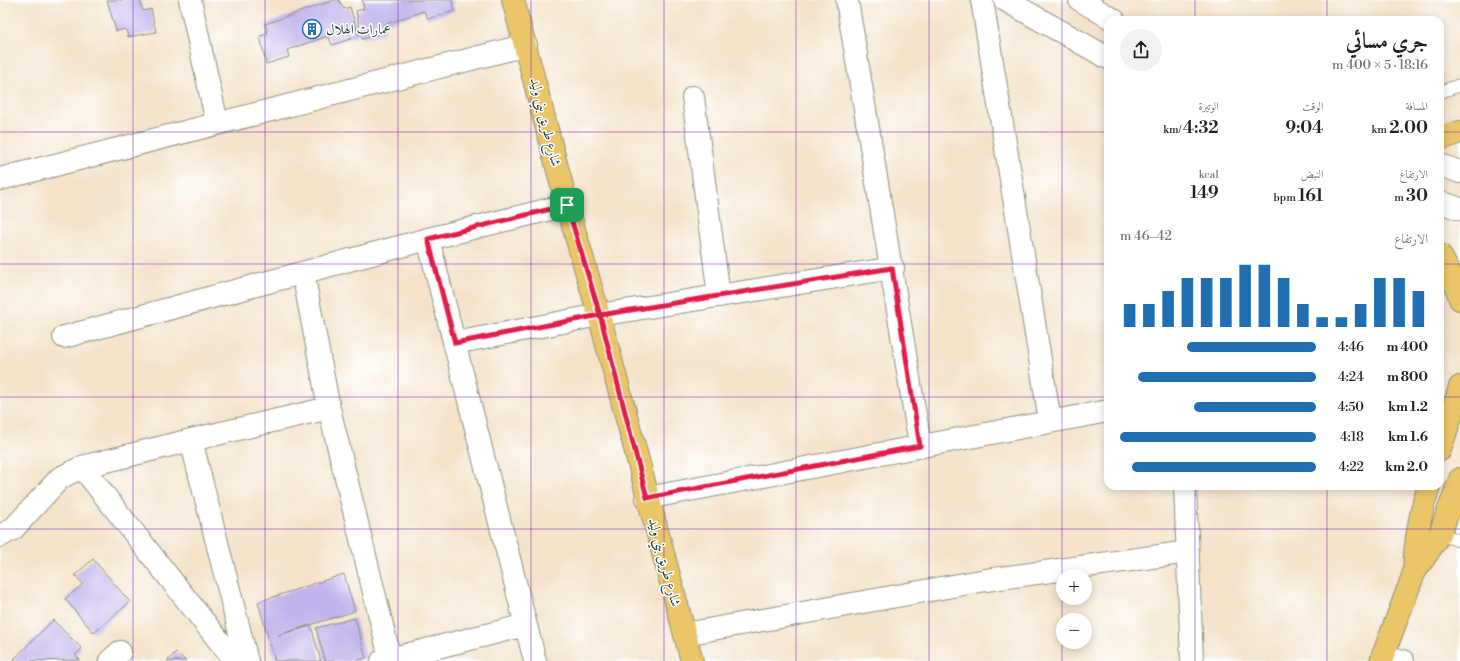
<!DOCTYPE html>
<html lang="ar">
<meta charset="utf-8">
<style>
:root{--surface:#fff;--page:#f2f2f2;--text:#202124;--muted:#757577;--accent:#1f6fb2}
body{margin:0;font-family:"Libre Bodoni",Amiri,serif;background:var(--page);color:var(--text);direction:rtl;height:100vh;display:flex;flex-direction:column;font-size:15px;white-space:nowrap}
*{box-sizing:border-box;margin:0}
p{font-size:13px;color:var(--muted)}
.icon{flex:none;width:22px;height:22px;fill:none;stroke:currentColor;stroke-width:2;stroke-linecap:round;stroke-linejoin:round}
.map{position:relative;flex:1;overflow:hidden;direction:ltr}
.side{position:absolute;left:1104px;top:16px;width:340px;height:474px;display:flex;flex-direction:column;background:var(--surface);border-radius:12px;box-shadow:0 2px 10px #0003;direction:rtl}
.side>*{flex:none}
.fabs{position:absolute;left:1056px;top:569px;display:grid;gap:8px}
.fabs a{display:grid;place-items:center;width:36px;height:36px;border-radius:50%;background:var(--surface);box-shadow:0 2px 10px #0003;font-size:20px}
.pin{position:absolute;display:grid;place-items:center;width:34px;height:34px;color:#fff;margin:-17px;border-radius:8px;box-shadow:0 2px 6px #0006}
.round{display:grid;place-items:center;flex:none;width:42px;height:42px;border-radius:21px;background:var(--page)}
.summary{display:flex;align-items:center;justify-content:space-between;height:68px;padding:0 16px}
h1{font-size:22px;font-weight:600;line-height:30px}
.stats{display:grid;grid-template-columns:repeat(3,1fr);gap:6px;height:68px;padding:4px 16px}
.stats div{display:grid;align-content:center}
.stats b{font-size:17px;font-weight:600}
.stats small{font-size:11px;font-weight:400}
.stats p{font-size:11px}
.chart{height:112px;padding:8px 16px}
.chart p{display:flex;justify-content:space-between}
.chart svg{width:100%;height:72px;margin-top:4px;stroke:var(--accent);stroke-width:6}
ul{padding:0 16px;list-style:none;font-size:13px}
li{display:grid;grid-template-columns:64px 48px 1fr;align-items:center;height:30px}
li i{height:10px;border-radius:5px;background:var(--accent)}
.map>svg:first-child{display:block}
.building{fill:#c1b3ec}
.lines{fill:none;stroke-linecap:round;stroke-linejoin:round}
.service-casing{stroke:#8a907f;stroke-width:14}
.minor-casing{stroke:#8a907f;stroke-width:24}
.tertiary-casing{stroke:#8a907f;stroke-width:24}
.primary-casing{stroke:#8a907f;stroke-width:24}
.trunk-casing{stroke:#8a907f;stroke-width:24}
.service{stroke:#fff;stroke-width:12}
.minor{stroke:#fff;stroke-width:22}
.tertiary{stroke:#fff;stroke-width:22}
.primary{stroke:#ebc669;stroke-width:22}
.trunk{stroke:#ebc669;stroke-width:22}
.route-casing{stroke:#fff;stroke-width:8}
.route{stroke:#e11d48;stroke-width:5}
.grid{fill:none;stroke:#7b2cbf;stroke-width:1;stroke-opacity:0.55}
.labels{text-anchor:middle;stroke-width:3;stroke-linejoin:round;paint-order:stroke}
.poi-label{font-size:14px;fill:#1f3d34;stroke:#fff;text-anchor:start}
.street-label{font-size:14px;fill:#1f3d34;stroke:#fff}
</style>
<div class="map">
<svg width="1460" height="661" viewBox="0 0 1460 661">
<rect width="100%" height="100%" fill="#fff"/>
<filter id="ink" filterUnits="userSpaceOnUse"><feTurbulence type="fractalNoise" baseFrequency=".025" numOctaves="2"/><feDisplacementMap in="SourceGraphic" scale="8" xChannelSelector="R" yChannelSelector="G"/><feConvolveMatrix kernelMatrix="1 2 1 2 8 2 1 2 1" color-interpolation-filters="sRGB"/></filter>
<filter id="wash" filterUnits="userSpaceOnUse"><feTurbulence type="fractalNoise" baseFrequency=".012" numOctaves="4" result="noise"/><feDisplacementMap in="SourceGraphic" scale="16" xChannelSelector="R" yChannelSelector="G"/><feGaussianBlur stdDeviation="0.9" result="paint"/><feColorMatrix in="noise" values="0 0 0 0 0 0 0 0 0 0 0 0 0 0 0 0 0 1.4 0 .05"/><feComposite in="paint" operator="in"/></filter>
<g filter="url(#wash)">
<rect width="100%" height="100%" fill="#f4e3ca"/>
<g id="blocks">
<!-- building -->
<path class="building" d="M107 0H140L143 11 151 9 156 32 128 37 126 29 116 31Z
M334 0H339L344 9 350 7 359 36 332 45 328 36 287 50 289 57 266 64 260 36 268 34 265 24Z
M362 0H452L455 11 428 19 424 11 383 25 385 32 362 39 356 11 364 9Z
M93 559 130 602 94 633 65 599 83 584 75 575Z
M344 574 355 611 278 635 311 626 321 661H275L258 602Z
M355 618 366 658 355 661H325L316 628Z
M53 620 82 649 75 655 80 660 16 661 14 659Z
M176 652 186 661H167Z"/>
</g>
</g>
<g filter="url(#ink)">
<use href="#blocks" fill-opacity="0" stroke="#8a907f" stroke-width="1"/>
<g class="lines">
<defs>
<path id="service" d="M1440 92 1460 85
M1440 534 1460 541"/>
<path id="minor" d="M190 0 217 123
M847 0 920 445
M982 0 1050 421
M693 97 719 296
M0 179 526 45
M428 239 535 661
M303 273 329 408 390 658
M64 337 428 239 567 205
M455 343 599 315 893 268
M191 440 247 661
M82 467 235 661
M1185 486 1192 661
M647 498 1108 411
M0 536 13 529 60 478 82 467 191 440 329 408
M685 634 986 580 1188 552
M1383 655 1403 661
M110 661 120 652
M382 661 526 625"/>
<path id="tertiary" d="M1005 0 1108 58
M1080 0 1114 20
M1440 165 1460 172
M1440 202 1460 209"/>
<path id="primary" d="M513 0 567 205 599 315 692 661"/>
<path id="trunk" d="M1440 139 1460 132
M1440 255 1455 283 1460 299
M1440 450 1460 387
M1414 573C1415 542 1419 515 1429 486
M1381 661 1414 573 1440 534 1460 479"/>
</defs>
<!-- service casing -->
<use href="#service" class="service-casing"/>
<!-- minor casing -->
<use href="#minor" class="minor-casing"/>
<!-- tertiary casing -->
<use href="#tertiary" class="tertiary-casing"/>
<!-- primary casing -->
<use href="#primary" class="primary-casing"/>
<!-- trunk casing -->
<use href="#trunk" class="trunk-casing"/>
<!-- service -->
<use href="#service" class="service"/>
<!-- minor -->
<use href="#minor" class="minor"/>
<!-- tertiary -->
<use href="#tertiary" class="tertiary"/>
<!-- primary -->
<use href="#primary" class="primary"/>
<!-- trunk -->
<use href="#trunk" class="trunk"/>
</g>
</g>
<g class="lines" filter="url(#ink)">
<defs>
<path id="route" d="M567 205 428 239 455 343 600 315 647 498 920 446 892 268 600 315 567 205"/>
</defs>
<!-- route casing -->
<use href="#route" class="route-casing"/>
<!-- route -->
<use href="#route" class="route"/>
</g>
<!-- grid -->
<path class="grid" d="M133 0V661M265 0V661M398 0V661M531 0V661M664 0V661M796 0V661M929 0V661M1062 0V661M1195 0V20M1327 0V20M0 132H1108M1440 132H1460M0 264H1108M1440 264H1460M0 397H1108M1440 397H1460M1195 486V661M1327 486V661M0 529H1460"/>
<!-- icons -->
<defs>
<symbol id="building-ring" viewBox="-11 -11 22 22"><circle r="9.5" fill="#fff" stroke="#1f6fb2" stroke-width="1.5"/><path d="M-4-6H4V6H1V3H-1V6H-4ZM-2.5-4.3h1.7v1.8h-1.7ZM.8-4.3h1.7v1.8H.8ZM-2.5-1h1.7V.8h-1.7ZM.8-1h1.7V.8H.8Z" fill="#1f6fb2"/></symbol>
</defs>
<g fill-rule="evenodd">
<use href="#building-ring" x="301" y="18" width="22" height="22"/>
</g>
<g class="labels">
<!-- poi labels -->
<g class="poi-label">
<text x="326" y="34">عمارات الهلال</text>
</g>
<!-- street labels -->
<g class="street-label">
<text transform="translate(546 122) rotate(76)" y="5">شارع طريق بني وليد</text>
<text transform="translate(665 562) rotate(75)" y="5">شارع طريق بني وليد</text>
</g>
</g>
</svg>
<div class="fabs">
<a>+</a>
<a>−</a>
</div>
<div class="pin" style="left:567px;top:205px;background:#1e9e55"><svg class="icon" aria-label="arrive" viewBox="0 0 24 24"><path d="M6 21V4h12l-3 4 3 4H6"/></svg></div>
<section class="side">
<div class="summary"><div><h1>جري مسائي</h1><p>18:16 · 5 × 400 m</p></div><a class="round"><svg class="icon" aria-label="share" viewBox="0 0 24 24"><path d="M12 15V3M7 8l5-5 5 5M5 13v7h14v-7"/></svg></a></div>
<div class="stats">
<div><p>المسافة</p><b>2.00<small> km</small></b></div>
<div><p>الوقت</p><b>9:04</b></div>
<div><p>الوتيرة</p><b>4:32<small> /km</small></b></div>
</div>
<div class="stats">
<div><p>الارتفاع</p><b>30<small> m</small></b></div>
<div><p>النبض</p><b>161<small> bpm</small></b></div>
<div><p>kcal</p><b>149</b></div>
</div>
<div class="chart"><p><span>الارتفاع</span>42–46 m</p>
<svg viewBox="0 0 160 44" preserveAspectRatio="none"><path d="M5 44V30M15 44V30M25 44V22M35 44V14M45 44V14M55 44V14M65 44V6M75 44V6M85 44V14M95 44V30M105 44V38M115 44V38M125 44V30M135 44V14M145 44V14M155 44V22"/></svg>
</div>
<ul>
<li><b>400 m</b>4:46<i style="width:66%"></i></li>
<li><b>800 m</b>4:24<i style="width:91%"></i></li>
<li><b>1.2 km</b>4:50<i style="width:62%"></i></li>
<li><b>1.6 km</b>4:18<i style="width:100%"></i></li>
<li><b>2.0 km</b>4:22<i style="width:94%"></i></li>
</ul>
</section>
</div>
